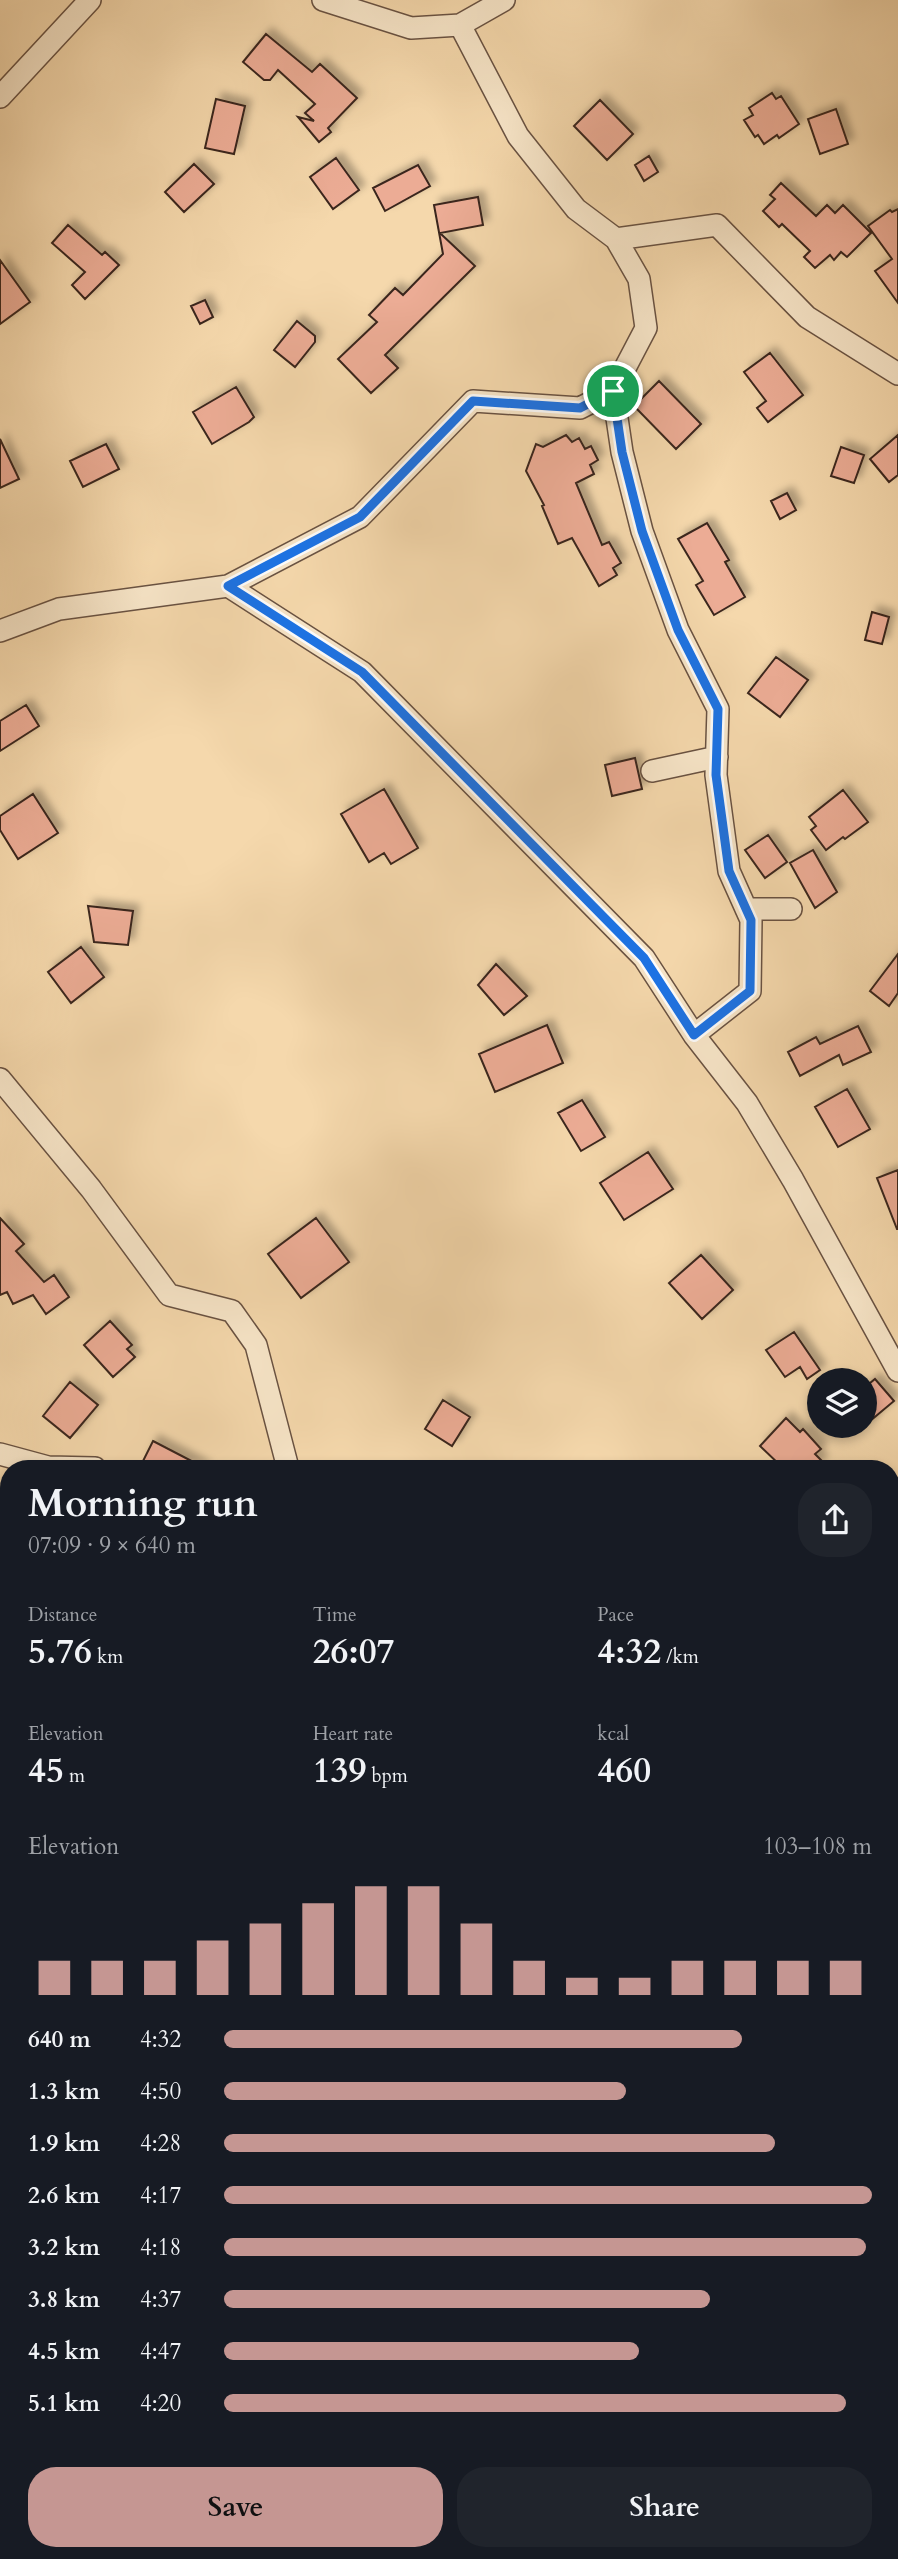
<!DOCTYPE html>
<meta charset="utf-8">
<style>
:root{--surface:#171b24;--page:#20242c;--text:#f1f3f6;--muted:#9ea1a6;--accent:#c59692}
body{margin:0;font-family:Cardo,serif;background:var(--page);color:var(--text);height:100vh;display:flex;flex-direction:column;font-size:26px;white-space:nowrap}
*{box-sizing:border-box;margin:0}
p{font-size:23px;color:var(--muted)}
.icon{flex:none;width:38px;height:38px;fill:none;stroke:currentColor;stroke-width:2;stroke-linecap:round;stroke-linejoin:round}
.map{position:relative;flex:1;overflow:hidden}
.details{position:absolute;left:0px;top:1460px;width:900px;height:1101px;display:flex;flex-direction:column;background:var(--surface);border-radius:28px 28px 0 0;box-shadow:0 4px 10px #0003}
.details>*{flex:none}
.buttons{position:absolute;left:807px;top:1368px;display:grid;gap:14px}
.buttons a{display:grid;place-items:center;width:70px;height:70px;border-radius:50%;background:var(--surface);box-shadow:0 4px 10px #0003;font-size:35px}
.pin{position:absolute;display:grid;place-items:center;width:60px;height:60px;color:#fff;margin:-30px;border:4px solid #fff;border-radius:50%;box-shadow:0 2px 7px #0007}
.round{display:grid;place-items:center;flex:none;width:74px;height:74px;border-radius:28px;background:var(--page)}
.headline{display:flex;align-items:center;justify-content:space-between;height:119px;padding:0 28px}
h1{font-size:38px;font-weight:600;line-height:52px}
.stats{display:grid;grid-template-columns:repeat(3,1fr);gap:10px;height:119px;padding:7px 28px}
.stats div{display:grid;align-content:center}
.stats b{font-size:35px;font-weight:600}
.stats small{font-size:19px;font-weight:400}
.stats p{font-size:19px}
.chart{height:196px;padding:14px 28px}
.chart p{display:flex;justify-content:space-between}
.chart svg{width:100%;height:126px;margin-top:7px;stroke:var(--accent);stroke-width:6}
.button{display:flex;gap:14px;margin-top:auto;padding:14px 28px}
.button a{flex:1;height:80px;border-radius:28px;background:var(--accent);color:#111;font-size:28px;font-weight:600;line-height:80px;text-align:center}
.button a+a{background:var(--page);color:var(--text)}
ul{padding:0 28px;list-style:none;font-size:23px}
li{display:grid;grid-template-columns:112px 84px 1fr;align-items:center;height:52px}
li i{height:18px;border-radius:9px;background:var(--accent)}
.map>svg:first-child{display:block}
.building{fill:#ecac95;stroke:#3a261e;stroke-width:2;filter:url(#shadow)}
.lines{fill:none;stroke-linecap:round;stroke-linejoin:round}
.minor-casing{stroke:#695242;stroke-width:24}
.minor{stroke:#f8e6c9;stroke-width:21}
.route-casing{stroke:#fff;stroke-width:14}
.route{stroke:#1a73e8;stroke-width:9}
</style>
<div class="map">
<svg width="898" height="2559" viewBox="0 0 898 2559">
<defs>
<filter id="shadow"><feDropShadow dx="6" dy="-6" stdDeviation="3.5" flood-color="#0004"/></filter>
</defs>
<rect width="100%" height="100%" fill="#f5d8ac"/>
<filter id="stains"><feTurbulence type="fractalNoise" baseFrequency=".00286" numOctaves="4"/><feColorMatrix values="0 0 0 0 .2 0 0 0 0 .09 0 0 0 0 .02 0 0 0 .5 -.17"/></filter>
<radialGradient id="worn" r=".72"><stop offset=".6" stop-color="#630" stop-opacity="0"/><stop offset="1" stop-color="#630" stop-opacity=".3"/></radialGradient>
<!-- building -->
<path class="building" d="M266 34 312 72 320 64 357 98 328 128 331 132 319 142 298 117 314 121 305 113 315 104 278 70 270 80H264L243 62Z
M772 93 776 99 781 96 799 124 779 138 777 135 764 144 758 135 755 137 744 120 753 115 749 108Z
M216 99 245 106 234 154 205 148Z
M600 100 633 134 607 160 574 126Z
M836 109 848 144 820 154 808 119Z
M649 156 658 172 644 181 635 165Z
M336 158 359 190 333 209 310 177Z
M194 164 214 184 184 212 165 192Z
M418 165 430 186 385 211 373 188Z
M781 183 816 216 827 205 835 213 843 205 871 233 847 257 841 252 834 260 830 255 815 268 804 257 810 251 782 224 779 227 763 211 775 199 770 195Z
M478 197 483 225 440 233 475 266 385 355 398 368 371 393 338 359 377 322 369 315 395 288 403 295 443 254 434 205Z
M898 209V303L875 271 892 259 868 226 890 210 892 212Z
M68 225 102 255 105 252 119 265 85 299 72 285 85 272 52 243Z
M0 260 30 302 0 324Z
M205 300 213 317 200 324 191 306Z
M297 321 315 336V342L295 367 274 350Z
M770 353 803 395 768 422 757 408 766 401 744 372Z
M659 381 701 424 676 449 634 406Z
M236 387 254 417 249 422 212 444 193 412Z
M566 435 572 442 579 438 585 449 591 446 598 460 590 465 594 474 576 483 602 545 609 542 621 563 613 568 617 575 599 586 572 538 558 544 542 506 544 505 526 471 536 444 543 447Z
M898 435V475L889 482 870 459Z
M0 439 19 479 0 488Z
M106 444 119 469 83 487 70 461Z
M841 447 864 455 854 483 831 476Z
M787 493 796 510 780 519 771 501Z
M707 523 729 560 725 562 745 597 714 615 696 585 703 581 678 539Z
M872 612 889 617 882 644 865 640Z
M776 657 808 680 780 717 748 693Z
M26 705 39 726 0 751V721Z
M635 758 642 789 612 796 605 765Z
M384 789 418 848 391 864 384 853 369 862 341 814Z
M843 790 868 822 845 839 843 837 826 850 811 830 816 826 809 817Z
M33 794 58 833 18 859 0 830V816Z
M768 835 787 862 765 878 745 850Z
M813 850 837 892 815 908 790 863Z
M88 906 133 911 128 945 94 942Z
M81 947 104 977 71 1003 48 972Z
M898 954V993L889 1006 870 991Z
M496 964 527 996 504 1015 478 985Z
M547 1025 563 1063 495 1092 479 1054Z
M858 1026 871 1052 843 1065 839 1055 800 1076 788 1052 816 1037 820 1044Z
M847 1089 870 1129 838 1147 815 1107Z
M582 1100 605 1137 581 1151 558 1113Z
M648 1152 673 1189 624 1220 600 1183Z
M898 1170V1229H897L877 1178Z
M0 1218 24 1244 16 1251 44 1282 54 1275 69 1297 46 1314 33 1295 13 1304 7 1292 0 1295Z
M316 1218 349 1262 301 1298 268 1254Z
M701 1255 733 1290 702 1319 669 1283Z
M110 1321 132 1345 127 1349 135 1357 113 1377 84 1345Z
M794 1332 820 1370 807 1379 800 1367 785 1377 766 1350Z
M875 1379 894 1401 864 1426V1388Z
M70 1382 98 1405 70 1438 43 1416Z
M443 1400 470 1417 452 1446 425 1429Z
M786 1418 800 1432 803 1429 821 1449 815 1454 822 1461 814 1468H783L760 1446Z
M153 1441 205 1468H157L143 1461Z"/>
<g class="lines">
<defs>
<path id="minor" d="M323 0 411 28 460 25 504 0
M0 97 90 0
M616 239 717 225 807 317 898 374
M613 391 622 452 642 531 678 630 718 709 716 775 729 871 751 920 750 991 694 1035
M228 586 360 517 473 401 580 408 613 391 646 328 639 279 616 239 576 209 518 136 460 25
M0 631 59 609 228 586 362 672 644 958 694 1035 747 1103 793 1180 898 1371
M652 771 717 757
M746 909H791
M0 1079 91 1189 169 1295 232 1311 256 1345 288 1468
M0 1454 48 1467 95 1468
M891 1677 898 1674
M0 2207 9 2204
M234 2552 236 2559
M112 2559 114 2552"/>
</defs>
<!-- minor casing -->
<use href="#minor" class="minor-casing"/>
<!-- minor -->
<use href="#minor" class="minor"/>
</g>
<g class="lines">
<defs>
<path id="route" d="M613 391 622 452 642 531 678 630 718 709 716 775 729 871 751 920 750 991 694 1035 644 958 362 672 228 586 360 517 473 401 580 408Z"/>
</defs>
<!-- route casing -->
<use href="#route" class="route-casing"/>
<!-- route -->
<use href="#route" class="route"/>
</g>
<rect width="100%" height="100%" filter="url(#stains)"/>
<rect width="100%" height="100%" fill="url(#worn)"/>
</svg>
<div class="buttons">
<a><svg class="icon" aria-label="layers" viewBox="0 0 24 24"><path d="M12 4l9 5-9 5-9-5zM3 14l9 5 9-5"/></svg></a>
</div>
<div class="pin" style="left:613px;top:391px;background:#1e9e55"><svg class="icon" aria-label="arrive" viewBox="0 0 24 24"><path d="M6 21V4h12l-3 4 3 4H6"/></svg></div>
<section class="details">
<div class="headline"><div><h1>Morning run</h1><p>07:09 · 9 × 640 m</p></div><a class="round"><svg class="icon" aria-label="share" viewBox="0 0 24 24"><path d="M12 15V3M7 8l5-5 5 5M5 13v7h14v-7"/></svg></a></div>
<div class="stats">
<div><p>Distance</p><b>5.76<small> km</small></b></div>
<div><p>Time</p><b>26:07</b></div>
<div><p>Pace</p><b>4:32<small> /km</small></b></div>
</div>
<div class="stats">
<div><p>Elevation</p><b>45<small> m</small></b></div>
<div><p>Heart rate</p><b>139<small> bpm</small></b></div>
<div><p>kcal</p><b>460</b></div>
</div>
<div class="chart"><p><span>Elevation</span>103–108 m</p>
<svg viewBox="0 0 160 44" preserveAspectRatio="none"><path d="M5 44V32M15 44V32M25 44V32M35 44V25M45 44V19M55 44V12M65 44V6M75 44V6M85 44V19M95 44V32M105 44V38M115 44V38M125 44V32M135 44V32M145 44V32M155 44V32"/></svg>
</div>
<ul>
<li><b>640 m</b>4:32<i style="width:80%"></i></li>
<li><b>1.3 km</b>4:50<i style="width:62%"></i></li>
<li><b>1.9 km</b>4:28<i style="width:85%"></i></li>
<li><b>2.6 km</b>4:17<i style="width:100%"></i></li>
<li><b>3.2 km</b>4:18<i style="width:99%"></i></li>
<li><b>3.8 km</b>4:37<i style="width:75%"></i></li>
<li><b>4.5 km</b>4:47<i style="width:64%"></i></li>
<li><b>5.1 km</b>4:20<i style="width:96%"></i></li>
</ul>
<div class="button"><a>Save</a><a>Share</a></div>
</section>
</div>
